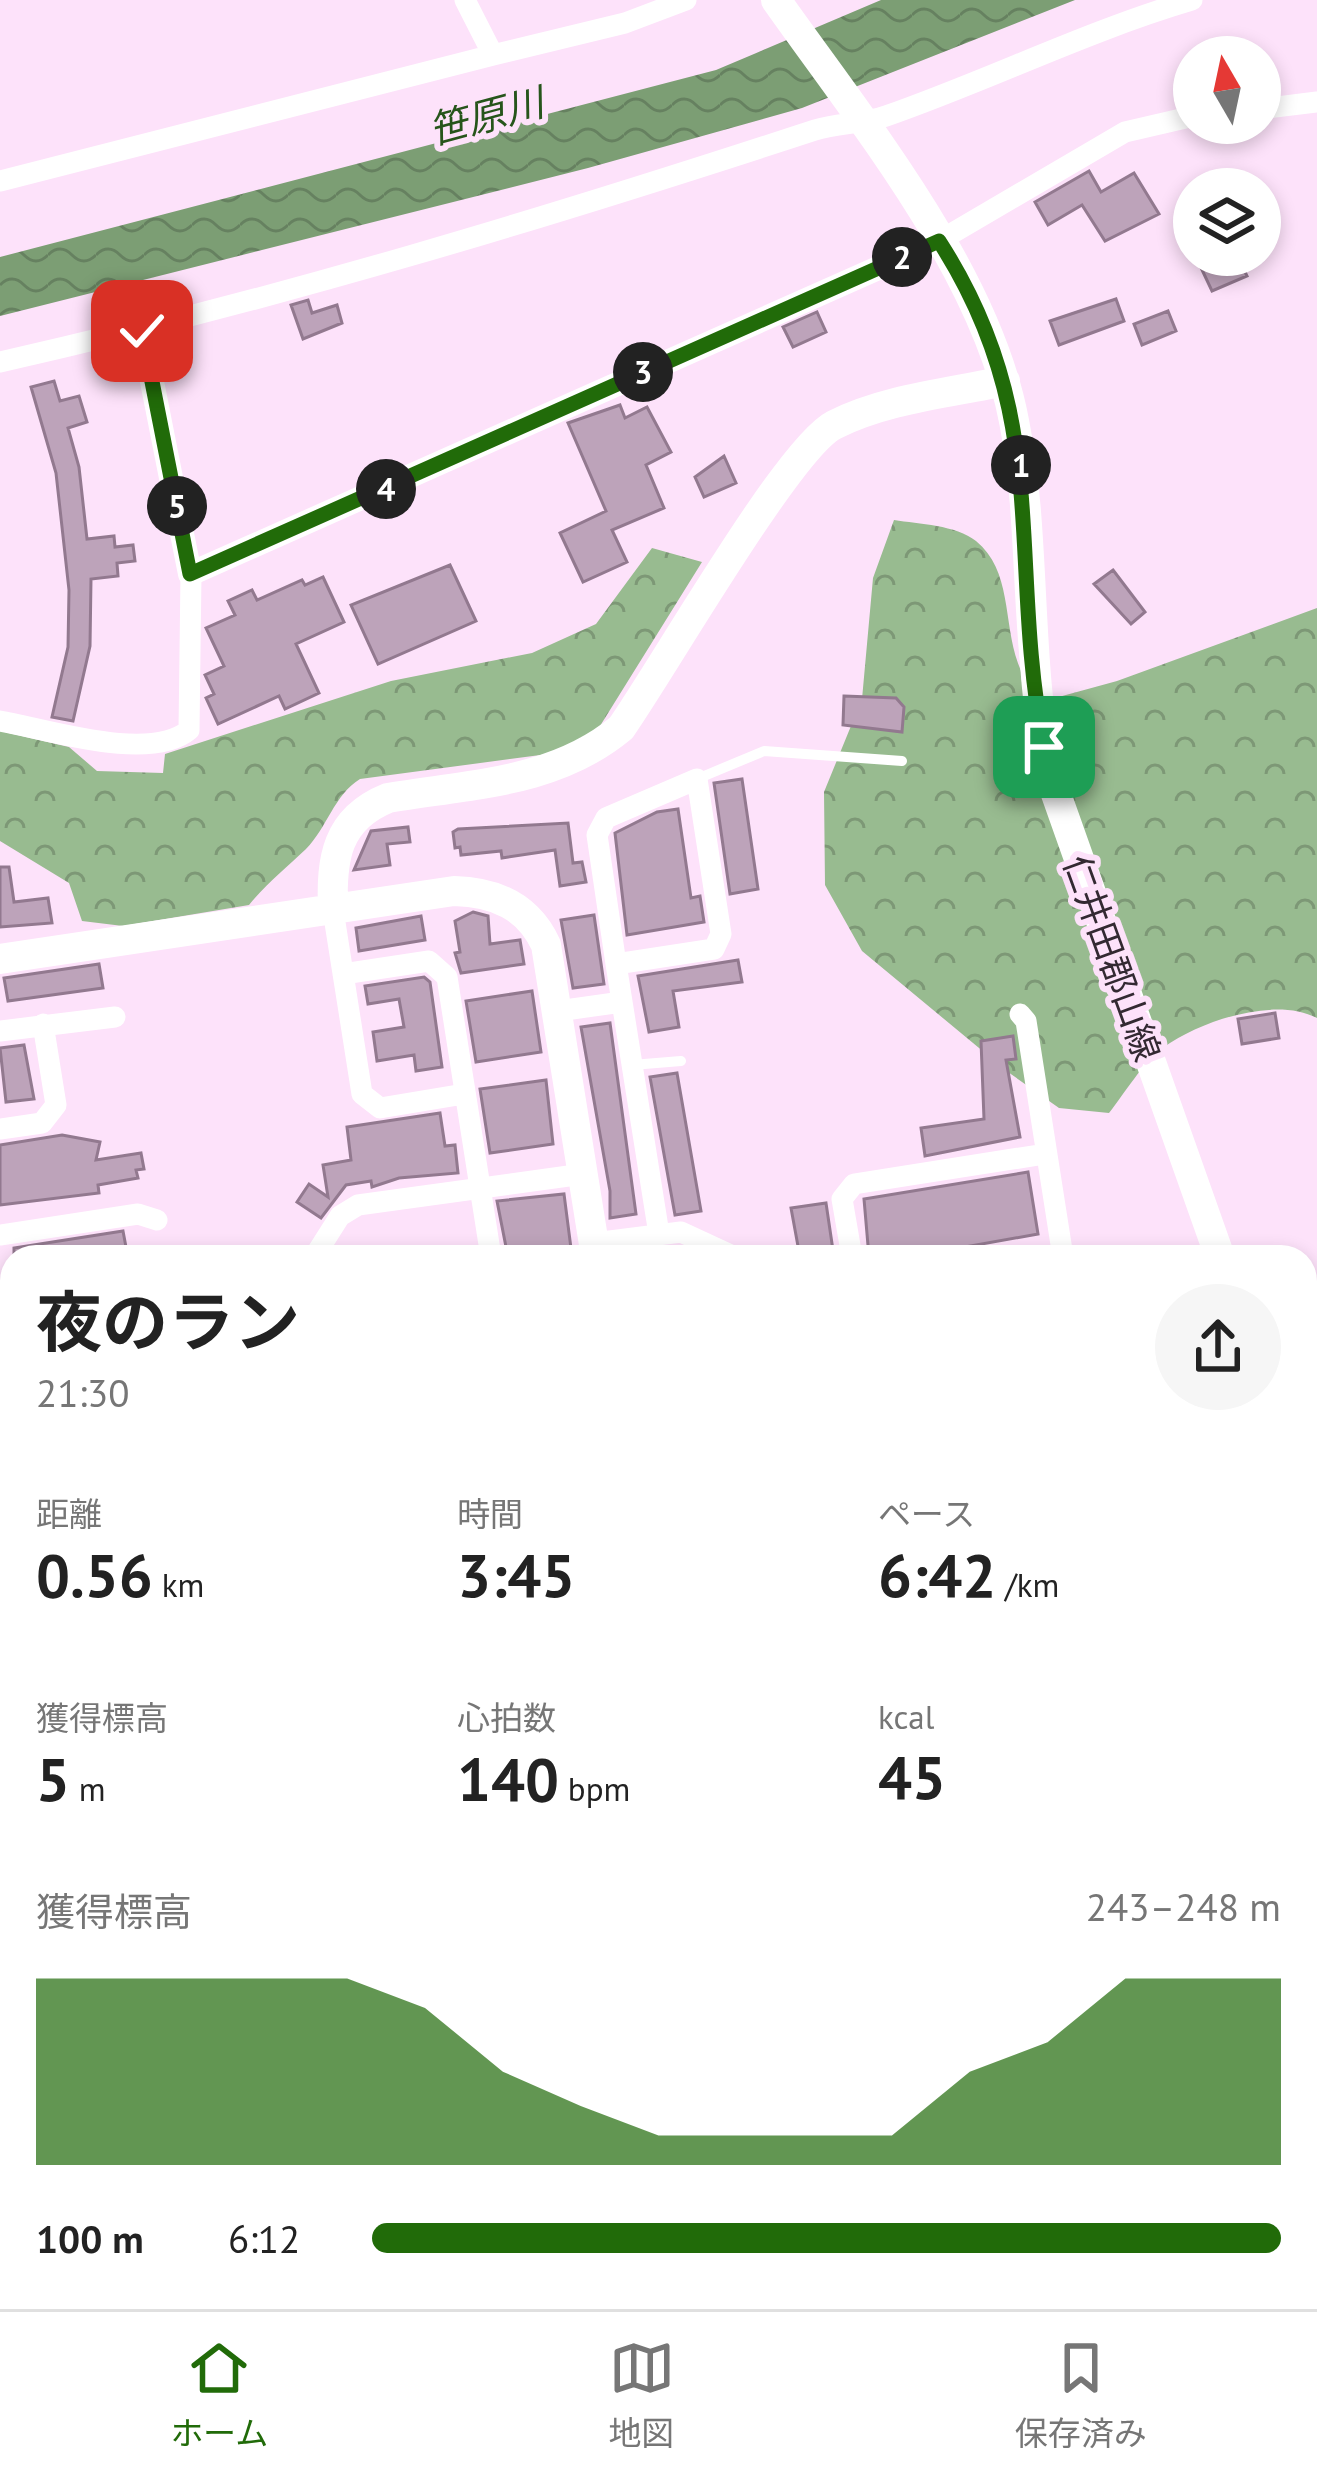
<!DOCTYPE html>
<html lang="ja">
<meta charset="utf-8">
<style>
:root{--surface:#fff;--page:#f6f6f6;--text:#222;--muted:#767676;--line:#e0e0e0;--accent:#216b09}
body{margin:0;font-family:"PT Sans","Noto Sans JP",sans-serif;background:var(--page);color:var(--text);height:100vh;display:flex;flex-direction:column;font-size:45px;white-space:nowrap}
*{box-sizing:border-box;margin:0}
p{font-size:39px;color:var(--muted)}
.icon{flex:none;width:66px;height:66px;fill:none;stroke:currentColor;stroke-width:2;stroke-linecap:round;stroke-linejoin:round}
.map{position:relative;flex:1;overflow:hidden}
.side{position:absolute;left:0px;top:1245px;width:1317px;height:1065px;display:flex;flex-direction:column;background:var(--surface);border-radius:36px 36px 0 0;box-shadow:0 6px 18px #0003}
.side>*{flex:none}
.needle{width:78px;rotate:351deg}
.fabs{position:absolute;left:1173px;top:36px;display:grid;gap:24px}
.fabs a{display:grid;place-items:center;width:108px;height:108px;border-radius:50%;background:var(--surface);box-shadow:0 6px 18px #0003;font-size:60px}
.pin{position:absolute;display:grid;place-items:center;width:102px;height:102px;color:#fff;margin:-51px;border-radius:24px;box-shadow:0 6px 18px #0006}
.km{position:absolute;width:60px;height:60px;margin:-30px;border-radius:50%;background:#222;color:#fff;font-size:33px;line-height:60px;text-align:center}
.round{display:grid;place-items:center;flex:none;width:126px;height:126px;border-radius:63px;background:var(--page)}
.head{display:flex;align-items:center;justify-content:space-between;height:204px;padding:0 36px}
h1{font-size:66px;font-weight:700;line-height:90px}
.figures{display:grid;grid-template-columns:repeat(3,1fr);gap:18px;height:204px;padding:12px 36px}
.figures div{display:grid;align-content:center}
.figures b{font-size:60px;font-weight:700}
.figures small{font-size:33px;font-weight:400}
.figures p{font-size:33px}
.chart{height:336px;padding:24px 36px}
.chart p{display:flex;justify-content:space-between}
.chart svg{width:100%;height:216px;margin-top:12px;fill:var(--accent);opacity:.7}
ul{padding:0 36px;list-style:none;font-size:39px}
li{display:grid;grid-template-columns:192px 144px 1fr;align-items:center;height:90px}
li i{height:30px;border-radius:15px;background:var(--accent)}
.dock{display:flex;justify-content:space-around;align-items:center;height:168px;border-top:3px solid var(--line);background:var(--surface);font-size:33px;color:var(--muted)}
.dock a{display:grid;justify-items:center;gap:6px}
.dock .current{color:var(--accent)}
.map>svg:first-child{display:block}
.forest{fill:url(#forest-crowns)}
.water{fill:url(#water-waves)}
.building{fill:#bda3ba;stroke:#92798f;stroke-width:3}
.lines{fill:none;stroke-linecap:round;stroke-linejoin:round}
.lane{stroke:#fff;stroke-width:10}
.street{stroke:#fff;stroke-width:21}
.secondary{stroke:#fff;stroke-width:30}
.route-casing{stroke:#fff;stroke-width:24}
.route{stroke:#216b09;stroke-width:15}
.labels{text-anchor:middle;stroke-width:12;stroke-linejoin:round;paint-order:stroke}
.street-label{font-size:36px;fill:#332932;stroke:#fde2fa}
.water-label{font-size:39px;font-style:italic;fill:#26551b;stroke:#fde2fa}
</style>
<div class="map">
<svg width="1317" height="2309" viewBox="0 0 1317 2309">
<defs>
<pattern id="forest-crowns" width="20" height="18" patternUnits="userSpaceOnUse" patternTransform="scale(3)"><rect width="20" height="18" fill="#98bb90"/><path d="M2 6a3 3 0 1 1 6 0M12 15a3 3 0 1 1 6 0" fill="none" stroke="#7d9876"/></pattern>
<pattern id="water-waves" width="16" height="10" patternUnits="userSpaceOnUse" patternTransform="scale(3)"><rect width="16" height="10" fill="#7c9e74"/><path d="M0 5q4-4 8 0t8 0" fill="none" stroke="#668160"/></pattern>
</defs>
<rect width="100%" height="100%" fill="#fde2fa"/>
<!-- forest -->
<path class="forest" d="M894 520C919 524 956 525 976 541 1024 580 992 659 1044 701L1117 681 1317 608V1018C1274 996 1201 1021 1164 1047 1143 1062 1125 1093 1109 1113L1059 1108 1008 1072 862 951 825 885 824 792 862 699 873 578Z
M652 548 702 562 600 726 575 744 548 754 360 779C334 795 327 828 306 849 286 868 267 883 249 905L123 926 82 921 69 883 0 841V731L69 747 97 771 163 773 165 754 391 681 532 653 596 624Z"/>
<!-- water -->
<path class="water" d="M881 0H1075L802 108 588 168 0 316V257L716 70Z"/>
<!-- building -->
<path class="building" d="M1089 171 1101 192 1134 173 1159 214 1105 241 1082 205 1048 225 1035 202Z
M1195 255H1212L1215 263 1237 255 1247 276 1212 291Z
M1116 299 1124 321 1059 345 1050 321Z
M308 300 312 313 337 305 342 323 303 339 291 305Z
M1168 311 1176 331 1142 345 1134 324Z
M817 312 826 332 793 347 783 327Z
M54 381 60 401 79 396 87 422 68 428 79 467 87 539 114 536 115 547 133 545 135 561 117 563 118 576 91 579 90 646 73 721 52 717 68 647 69 590 56 473 31 387Z
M620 405 625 418 647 407 671 452 646 465 664 508 612 530 627 562 583 582 560 533 606 511 568 423Z
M724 456 736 483 704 497 695 477Z
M450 565 476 621 378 664 351 605Z
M1113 570 1145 612 1131 624 1094 584Z
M323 577 344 622 296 644 319 693 285 709 279 696 218 724 206 698 214 694 205 675 224 666 206 628 235 615 228 601 252 590 257 600 302 580 305 585Z
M844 696 896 698 904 707 902 732 843 725Z
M742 779 758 889 730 894 714 783Z
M678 809 691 898 700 896 704 922 627 935 615 833 657 812Z
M568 823 573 863 582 862 586 882 560 886 555 850 502 858 501 851 461 855 460 847 455 848 453 832 458 829Z
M408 827 410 842 387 844 390 865 354 870 371 831Z
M0 867H9L14 902 48 898 52 923 0 927Z
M473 912 488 916 490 944 520 940 524 964 461 973 455 953 460 952 455 921Z
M594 915 604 984 573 988 561 920Z
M421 916 425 940 359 951 356 928Z
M738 960 742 982 673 991 679 1027 649 1032 638 976Z
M99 964 103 988 8 1001 4 978Z
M424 977 430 982 442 1067 416 1071 414 1055 377 1061 373 1032 404 1027 399 999 368 1004 365 986Z
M532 991 541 1052 476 1062 466 1001Z
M1275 1013 1279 1038 1242 1044 1238 1019Z
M610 1023 636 1214 610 1218V1191L581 1027Z
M1013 1036 1016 1059 1006 1060 1020 1137 925 1156 921 1128 984 1119 981 1041Z
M24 1045 34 1099 6 1102 0 1048Z
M677 1073 701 1211 675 1215 650 1077Z
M546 1080 553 1144 490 1153 480 1089Z
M440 1113 445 1146 455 1145 458 1173 399 1178 372 1187 371 1181 346 1185 321 1218 297 1202 309 1184 328 1197 323 1165 351 1160 347 1127Z
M62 1135 100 1142 96 1160 141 1153 144 1169 136 1170 138 1178 98 1185 99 1193 0 1205V1145Z
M1028 1172 1038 1234 909 1257H869L864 1199Z
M564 1194 572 1256 508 1257 497 1201Z
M826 1203 834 1257H800L791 1208Z
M123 1231 126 1247 82 1257H14V1248Z"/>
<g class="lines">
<!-- lane -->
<path class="lane" d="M697 779 764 751 902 761
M632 1065 681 1061"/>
<!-- street -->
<path class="street" d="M465 0 493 55 625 23 686 0
M1260 109 1317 102
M0 181 493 55
M0 362C276 300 546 218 815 130 838 123 863 124 886 116 989 80 1087 31 1192 0
M191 574 939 241 1125 132 1194 116
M0 721C46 729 150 763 189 730L191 574 142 331
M333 910 362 1094 380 1108 464 1094
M616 964 597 835 606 818 697 779 721 934 714 949 616 964 659 1234
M343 974 429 961 447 977 491 1257
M558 1011 622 1002
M1020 1014 1026 1021 1063 1257
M0 1031 115 1017
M0 1129 42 1123 56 1105 43 1024
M0 1235 138 1214 157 1220
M594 1243 681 1232 735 1257
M314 1257 340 1216 358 1205 583 1174
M852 1257 842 1199 854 1184 1045 1154
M0 1342 12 1340
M0 1454 12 1535
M0 1828 12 1829
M1305 1930 1317 1936
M12 2244 7 2257 12 2268
M80 2298H87
M305 2298 331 2309
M859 2298 886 2309
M1148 2298 1175 2309
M578 2302 594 2309
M453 2309 457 2298"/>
<!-- secondary -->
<path class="secondary" d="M776 0C862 122 986 272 1014 421 1037 538 1025 660 1050 777L1220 1257
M333 910C331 859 336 819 388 798 471 784 555 783 621 728 662 670 788 449 834 425 885 399 949 393 1005 381
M0 959 454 891C496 892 528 906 546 945L596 1257
M1305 1471 1317 1497"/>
</g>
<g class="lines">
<defs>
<path id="route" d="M142 331 190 574 939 241C1054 419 1007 558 1044 747"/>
</defs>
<!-- route casing -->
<use href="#route" class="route-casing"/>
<!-- route -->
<use href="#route" class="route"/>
</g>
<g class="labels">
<!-- street labels -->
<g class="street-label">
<text transform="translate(1112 958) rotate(70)" y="13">仁井田郡山線</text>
</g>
<!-- water labels -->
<g class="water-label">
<text transform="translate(486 116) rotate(-15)" y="14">笹原川</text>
</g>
</g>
</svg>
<div class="fabs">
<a><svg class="needle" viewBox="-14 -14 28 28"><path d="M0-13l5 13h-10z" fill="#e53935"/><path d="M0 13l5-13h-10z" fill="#767676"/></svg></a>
<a><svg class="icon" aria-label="layers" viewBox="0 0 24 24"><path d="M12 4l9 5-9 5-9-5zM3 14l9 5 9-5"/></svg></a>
</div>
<div class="pin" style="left:1044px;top:747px;background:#1e9e55"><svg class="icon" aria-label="arrive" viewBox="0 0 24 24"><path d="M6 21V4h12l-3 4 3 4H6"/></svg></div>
<div class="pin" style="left:142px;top:331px;background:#d93025"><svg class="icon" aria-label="check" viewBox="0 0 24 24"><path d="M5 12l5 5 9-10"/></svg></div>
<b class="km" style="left:1021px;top:465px">1</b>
<b class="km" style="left:902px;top:257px">2</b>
<b class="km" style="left:643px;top:372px">3</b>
<b class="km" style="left:386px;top:489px">4</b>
<b class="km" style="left:177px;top:506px">5</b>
<section class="side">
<div class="head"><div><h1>夜のラン</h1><p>21:30</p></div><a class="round"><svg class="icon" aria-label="share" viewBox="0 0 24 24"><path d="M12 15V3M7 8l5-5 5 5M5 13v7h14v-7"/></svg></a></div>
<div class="figures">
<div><p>距離</p><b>0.56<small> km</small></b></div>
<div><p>時間</p><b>3:45</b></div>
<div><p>ペース</p><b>6:42<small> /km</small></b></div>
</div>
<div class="figures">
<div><p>獲得標高</p><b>5<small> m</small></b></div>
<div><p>心拍数</p><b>140<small> bpm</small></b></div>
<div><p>kcal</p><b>45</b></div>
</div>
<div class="chart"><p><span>獲得標高</span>243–248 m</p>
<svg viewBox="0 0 160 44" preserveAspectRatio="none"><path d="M0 44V6L10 6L20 6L30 6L40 6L50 12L60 25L70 32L80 38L90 38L100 38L110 38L120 25L130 19L140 6L150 6L160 6V44z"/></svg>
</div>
<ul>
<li><b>100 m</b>6:12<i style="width:100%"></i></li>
</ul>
</section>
</div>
<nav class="dock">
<a class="current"><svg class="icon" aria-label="home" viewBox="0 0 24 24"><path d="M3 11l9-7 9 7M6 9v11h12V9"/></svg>ホーム</a>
<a><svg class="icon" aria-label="map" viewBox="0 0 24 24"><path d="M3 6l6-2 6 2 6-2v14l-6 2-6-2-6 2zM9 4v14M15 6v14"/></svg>地図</a>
<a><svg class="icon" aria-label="saved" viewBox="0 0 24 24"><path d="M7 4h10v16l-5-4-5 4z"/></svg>保存済み</a>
</nav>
